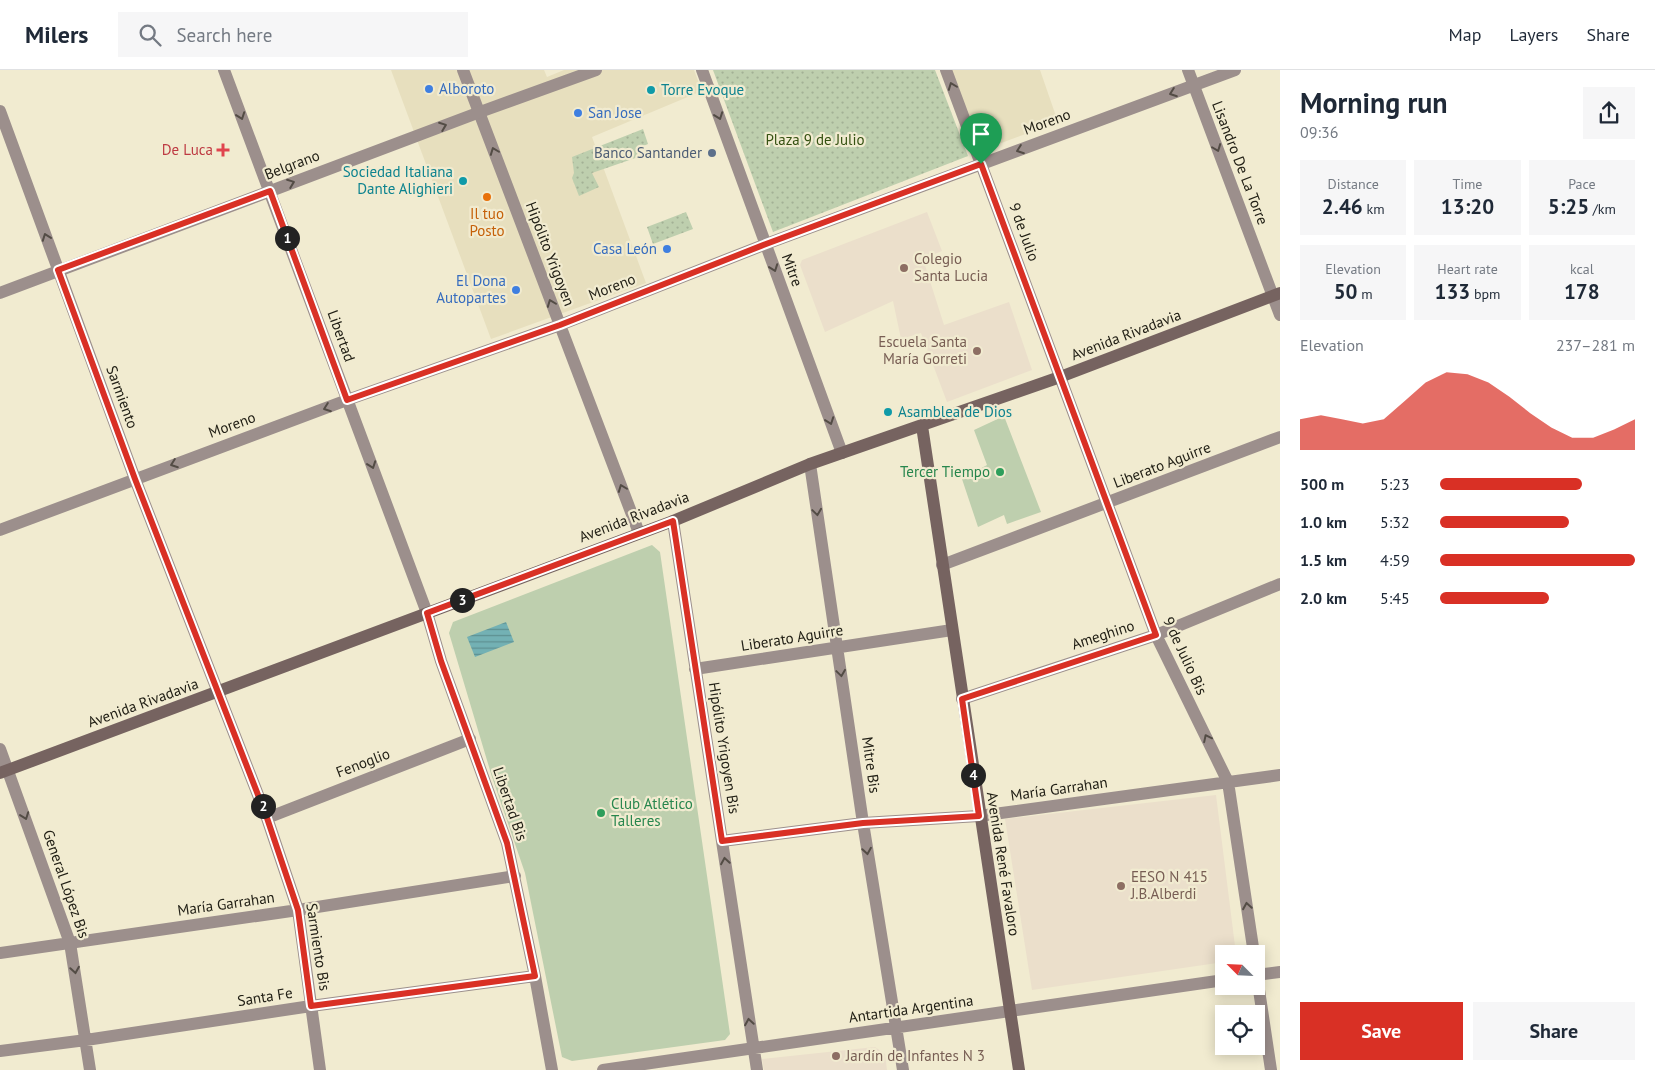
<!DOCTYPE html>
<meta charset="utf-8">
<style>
:root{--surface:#fff;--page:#f6f6f7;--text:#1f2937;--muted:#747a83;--line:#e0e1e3;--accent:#d93025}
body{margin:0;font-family:"PT Sans",sans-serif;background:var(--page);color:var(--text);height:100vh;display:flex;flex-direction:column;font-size:19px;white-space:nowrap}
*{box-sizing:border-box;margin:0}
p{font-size:16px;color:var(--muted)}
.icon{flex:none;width:28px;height:28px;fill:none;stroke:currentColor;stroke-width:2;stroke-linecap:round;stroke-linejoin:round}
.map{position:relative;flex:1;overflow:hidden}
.drawer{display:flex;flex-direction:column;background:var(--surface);width:375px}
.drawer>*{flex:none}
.needle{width:32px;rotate:294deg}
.tools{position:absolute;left:1215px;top:875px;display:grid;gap:10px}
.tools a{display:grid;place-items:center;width:50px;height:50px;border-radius:0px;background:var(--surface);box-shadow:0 2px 12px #0003;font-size:25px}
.pin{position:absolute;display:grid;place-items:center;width:42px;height:42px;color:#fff;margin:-51px -21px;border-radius:50% 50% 50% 0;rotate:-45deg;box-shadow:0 0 5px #0007}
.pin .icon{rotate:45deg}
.km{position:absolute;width:25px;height:25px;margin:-12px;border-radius:50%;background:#222;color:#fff;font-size:14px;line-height:25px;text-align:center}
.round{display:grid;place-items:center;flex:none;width:52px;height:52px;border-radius:0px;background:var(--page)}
.overview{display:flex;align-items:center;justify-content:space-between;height:85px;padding:0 20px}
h1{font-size:28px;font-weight:800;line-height:38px}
.stats{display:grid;grid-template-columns:repeat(3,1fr);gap:8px;height:85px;padding:5px 20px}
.stats div{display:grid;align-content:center;border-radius:0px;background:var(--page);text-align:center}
.stats b{font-size:21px;font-weight:800}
.stats small{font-size:14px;font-weight:400}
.stats p{font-size:14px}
.chart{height:140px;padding:10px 20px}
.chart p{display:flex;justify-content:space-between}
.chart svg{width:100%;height:90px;margin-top:5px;fill:var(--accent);opacity:.7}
.cta{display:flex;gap:10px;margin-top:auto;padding:10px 20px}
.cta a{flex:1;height:58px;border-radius:0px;background:var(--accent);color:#fff;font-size:20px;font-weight:800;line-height:58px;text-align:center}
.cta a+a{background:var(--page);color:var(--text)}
ul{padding:0 20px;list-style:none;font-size:16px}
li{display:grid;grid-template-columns:80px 60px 1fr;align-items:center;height:38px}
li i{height:12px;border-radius:6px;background:var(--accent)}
header{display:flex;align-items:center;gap:30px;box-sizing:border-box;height:70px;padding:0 25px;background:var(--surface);border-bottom:1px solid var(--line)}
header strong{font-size:24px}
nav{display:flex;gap:28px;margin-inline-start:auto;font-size:18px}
.search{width:350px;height:45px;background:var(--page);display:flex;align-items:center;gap:12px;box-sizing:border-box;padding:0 18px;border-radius:0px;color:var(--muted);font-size:19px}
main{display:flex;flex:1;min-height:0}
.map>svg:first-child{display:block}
.built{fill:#e7dfbe}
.education{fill:#ebdfcb}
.grass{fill:url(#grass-dots)}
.garden{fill:#becfae}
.water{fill:url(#water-rules)}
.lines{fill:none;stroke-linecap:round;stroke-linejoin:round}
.minor{stroke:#9c8f8c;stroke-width:12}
.tertiary{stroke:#9c8f8c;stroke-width:12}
.secondary{stroke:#766360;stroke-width:12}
.oneway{stroke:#534c45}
.route-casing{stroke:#fff;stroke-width:10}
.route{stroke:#d93025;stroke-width:6}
.shop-dot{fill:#3f7fe0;stroke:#f1ebd0;stroke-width:2}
.culture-dot{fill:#0f9aa8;stroke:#f1ebd0;stroke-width:2}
.health-dot{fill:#e0444e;stroke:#f1ebd0;stroke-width:2}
.service-dot{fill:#5c6f8a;stroke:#f1ebd0;stroke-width:2}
.food-dot{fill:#e8710a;stroke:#f1ebd0;stroke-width:2}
.education-dot{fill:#8d6e63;stroke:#f1ebd0;stroke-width:2}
.leisure-dot{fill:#2e9e5b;stroke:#f1ebd0;stroke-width:2}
.labels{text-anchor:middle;stroke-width:4.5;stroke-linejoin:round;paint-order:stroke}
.shop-label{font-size:15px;fill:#366cbe;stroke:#f1ebd0;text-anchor:start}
.culture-label{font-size:15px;fill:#0d838f;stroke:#f1ebd0;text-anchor:start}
.street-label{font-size:15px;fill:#222016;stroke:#f1ebd0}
.park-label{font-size:15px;fill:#355111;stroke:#f1ebd0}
.health-label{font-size:15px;fill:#be3a42;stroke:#f1ebd0;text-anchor:end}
.service-label{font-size:15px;fill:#4e5e75;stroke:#f1ebd0;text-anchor:end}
.food-label{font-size:15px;fill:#c56008;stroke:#f1ebd0}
.education-label{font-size:15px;fill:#785e54;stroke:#f1ebd0;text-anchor:start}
.leisure-label{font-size:15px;fill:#27864d;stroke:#f1ebd0;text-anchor:end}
</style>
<header>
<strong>Milers</strong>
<div class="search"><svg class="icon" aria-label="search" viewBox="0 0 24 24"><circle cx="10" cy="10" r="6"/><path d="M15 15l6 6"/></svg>Search here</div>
<nav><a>Map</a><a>Layers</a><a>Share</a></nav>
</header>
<main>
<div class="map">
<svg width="1280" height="1000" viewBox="0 0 1280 1000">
<defs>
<pattern id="grass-dots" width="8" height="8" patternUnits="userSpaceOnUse" patternTransform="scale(1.25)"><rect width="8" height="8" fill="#becfae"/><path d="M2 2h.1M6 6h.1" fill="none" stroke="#a3b195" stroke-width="1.8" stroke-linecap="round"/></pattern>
<pattern id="water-rules" width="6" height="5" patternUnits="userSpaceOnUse" patternTransform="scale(1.25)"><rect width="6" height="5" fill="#73b1b4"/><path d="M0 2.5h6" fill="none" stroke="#5e9091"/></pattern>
</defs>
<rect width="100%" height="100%" fill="#f1ebd0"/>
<!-- built -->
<path class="built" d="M391 0H544L547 7 564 0H694L702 21 592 67 646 213 491 269Z
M949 0H1040L1058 52 977 82Z"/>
<!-- education -->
<path class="education" d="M927 142 942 181 923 189 944 255 1009 232 1032 300 947 332 921 263 901 269 893 231 825 262 800 195 802 190Z
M1216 725 1236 884H1224V892L1032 920 1005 749Z
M875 977 885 984 887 1000H764L762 989Z"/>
<!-- grass -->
<path class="grass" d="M713 0H935L968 86 773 162Z
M643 59 648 74 641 77 644 85 592 103 599 117 579 126 572 108 574 103 572 87Z
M686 142 693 159 653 174 647 157Z"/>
<!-- garden -->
<path class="garden" d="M1004 346 1041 442 1007 454 1004 445 978 457 962 409 987 395 974 360Z
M652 475 660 482 730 964 725 970 572 991 562 987 525 803 492 707 449 563 453 552Z"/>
<!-- water -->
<path class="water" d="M506 552 514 572 475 587 467 567Z"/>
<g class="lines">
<!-- minor -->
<path class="minor" d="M224 0 427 543 441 591 507 773 535 906 552 1000
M463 0 639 463
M702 0 842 383
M946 0 1156 565 1228 712 1254 884
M1188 0 1280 245
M0 41 135 409 267 748 298 840 320 1000
M810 394 863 753 903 1000
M673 451 757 1000
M0 460 347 330 560 255 766 174 1235 0
M942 495 1280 367
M695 599 952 560
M962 629 1156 565 1280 514
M0 679 70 873 90 1000
M267 748 470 669
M722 771 863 753 979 746 1280 705
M0 883 298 840 515 806
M1256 900 1271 1000
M1256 905 1280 902
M0 981 86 970 311 936 535 906
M603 1000 1224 910"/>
<!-- tertiary -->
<path class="tertiary" d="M0 223 480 42 596 0"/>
<!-- secondary -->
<path class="secondary" d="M922 356 1019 1000
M0 703 673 451 810 394 1060 307 1280 223"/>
</g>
<!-- one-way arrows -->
<defs><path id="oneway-chevron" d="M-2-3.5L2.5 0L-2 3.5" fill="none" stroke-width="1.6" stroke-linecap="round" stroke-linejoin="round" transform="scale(1.25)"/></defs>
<g class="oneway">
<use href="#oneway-chevron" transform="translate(952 16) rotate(-111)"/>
<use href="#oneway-chevron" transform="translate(1173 23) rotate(160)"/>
<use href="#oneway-chevron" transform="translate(241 46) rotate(70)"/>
<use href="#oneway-chevron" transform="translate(719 46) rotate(70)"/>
<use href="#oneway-chevron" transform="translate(443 56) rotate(-21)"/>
<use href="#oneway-chevron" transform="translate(1217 78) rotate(69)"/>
<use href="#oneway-chevron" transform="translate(1020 80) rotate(160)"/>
<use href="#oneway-chevron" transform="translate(494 81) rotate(-111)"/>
<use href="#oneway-chevron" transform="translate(291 113) rotate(-21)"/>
<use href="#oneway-chevron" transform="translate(46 167) rotate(-110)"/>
<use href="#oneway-chevron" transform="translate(774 198) rotate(70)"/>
<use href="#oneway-chevron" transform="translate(551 233) rotate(-111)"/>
<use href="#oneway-chevron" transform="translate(327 338) rotate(160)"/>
<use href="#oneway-chevron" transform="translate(830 351) rotate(70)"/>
<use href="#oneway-chevron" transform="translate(174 394) rotate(160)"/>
<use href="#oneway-chevron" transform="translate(372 395) rotate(70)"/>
<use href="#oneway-chevron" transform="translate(622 418) rotate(-111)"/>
<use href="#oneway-chevron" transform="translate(817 442) rotate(82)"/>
<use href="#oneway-chevron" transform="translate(841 603) rotate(82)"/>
<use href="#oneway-chevron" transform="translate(1207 668) rotate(-116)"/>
<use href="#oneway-chevron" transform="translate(25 746) rotate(70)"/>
<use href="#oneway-chevron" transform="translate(867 781) rotate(81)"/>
<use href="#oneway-chevron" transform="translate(725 791) rotate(-99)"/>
<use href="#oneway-chevron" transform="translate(1247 836) rotate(-99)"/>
<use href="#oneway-chevron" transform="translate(75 900) rotate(81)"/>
<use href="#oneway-chevron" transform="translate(749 952) rotate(-99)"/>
</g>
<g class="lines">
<defs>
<path id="route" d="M981 94 1156 565 962 629 979 746 863 753 722 771 673 451 427 543 441 591 507 773 535 906 311 936 298 840 267 748 135 409 58 200 270 121 347 330 560 255 766 174Z"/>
</defs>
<!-- route casing -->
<use href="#route" class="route-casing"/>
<!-- route -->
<use href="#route" class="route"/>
</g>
<!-- markers -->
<g class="shop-dot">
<circle cx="429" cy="19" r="5"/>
<circle cx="578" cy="43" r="5"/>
<circle cx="667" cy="179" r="5"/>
<circle cx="516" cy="220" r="5"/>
</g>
<g class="culture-dot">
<circle cx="651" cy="20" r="5"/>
<circle cx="463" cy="111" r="5"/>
<circle cx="888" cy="342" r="5"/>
</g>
<path class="health-dot" d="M220.5 72.5h5v5h5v5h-5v5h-5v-5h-5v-5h5z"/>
<circle class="service-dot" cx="712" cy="83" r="5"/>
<circle class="food-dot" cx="487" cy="127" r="5"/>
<g class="education-dot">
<circle cx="904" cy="198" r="5"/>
<circle cx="977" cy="281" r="5"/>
<circle cx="1121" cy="816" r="5"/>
<circle cx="836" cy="986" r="5"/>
</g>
<g class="leisure-dot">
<circle cx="1000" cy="402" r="5"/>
<circle cx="601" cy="743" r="5"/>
</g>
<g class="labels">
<!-- shop labels -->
<g class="shop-label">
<text x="439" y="24">Alboroto</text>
<text x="588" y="48">San Jose</text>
<text x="657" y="184" text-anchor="end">Casa León</text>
<text x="506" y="216" text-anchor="end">El Dona<tspan x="506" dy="17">Autopartes</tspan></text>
</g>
<!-- culture labels -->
<g class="culture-label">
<text x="661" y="25">Torre Evoque</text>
<text x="453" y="107" text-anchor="end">Sociedad Italiana<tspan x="453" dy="17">Dante Alighieri</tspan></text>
<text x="898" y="347">Asamblea de Dios</text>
</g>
<!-- street labels -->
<g class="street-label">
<text transform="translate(1047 52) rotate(-20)" y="5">Moreno</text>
<text transform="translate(1240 93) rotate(69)" y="5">Lisandro De La Torre</text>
<text transform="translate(292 95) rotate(-21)" y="5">Belgrano</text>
<text transform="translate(1024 162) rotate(70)" y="5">9 de Julio</text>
<text transform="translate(550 184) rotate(69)" y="5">Hipólito Yrigoyen</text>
<text transform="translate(792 200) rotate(70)" y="5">Mitre</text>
<text transform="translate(612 217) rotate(-21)" y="5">Moreno</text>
<text transform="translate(1126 265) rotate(-21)" y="5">Avenida Rivadavia</text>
<text transform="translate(341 266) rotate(70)" y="5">Libertad</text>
<text transform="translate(122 327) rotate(70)" y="5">Sarmiento</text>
<text transform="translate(232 355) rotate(-20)" y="5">Moreno</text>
<text transform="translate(1162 395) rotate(-21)" y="5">Liberato Aguirre</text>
<text transform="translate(634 447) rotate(-21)" y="5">Avenida Rivadavia</text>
<text transform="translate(1103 565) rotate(-18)" y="5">Ameghino</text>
<text transform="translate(792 568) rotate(-9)" y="5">Liberato Aguirre</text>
<text transform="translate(1185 586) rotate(65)" y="5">9 de Julio Bis</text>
<text transform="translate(143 633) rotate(-20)" y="5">Avenida Rivadavia</text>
<text transform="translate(724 678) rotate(81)" y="5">Hipólito Yrigoyen Bis</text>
<text transform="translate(363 693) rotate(-21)" y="5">Fenoglio</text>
<text transform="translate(871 695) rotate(82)" y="5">Mitre Bis</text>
<text transform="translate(1059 719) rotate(-8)" y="5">María Garrahan</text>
<text transform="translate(510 734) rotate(71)" y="5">Libertad Bis</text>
<text transform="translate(1003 794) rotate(81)" y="5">Avenida René Favaloro</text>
<text transform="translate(66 814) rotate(71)" y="5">General López Bis</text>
<text transform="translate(226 834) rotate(-8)" y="5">María Garrahan</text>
<text transform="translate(318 877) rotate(81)" y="5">Sarmiento Bis</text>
<text transform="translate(265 927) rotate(-9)" y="5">Santa Fe</text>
<text transform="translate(911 939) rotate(-8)" y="5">Antartida Argentina</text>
</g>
<!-- park labels -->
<g class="park-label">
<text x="815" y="75">Plaza 9 de Julio</text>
</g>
<!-- health labels -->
<g class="health-label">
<text x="213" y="85">De Luca</text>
</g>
<!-- service labels -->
<g class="service-label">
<text x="702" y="88">Banco Santander</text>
</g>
<!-- food labels -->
<g class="food-label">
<text x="487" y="149">Il tuo<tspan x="487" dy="17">Posto</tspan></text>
</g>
<!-- education labels -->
<g class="education-label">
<text x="914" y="194">Colegio<tspan x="914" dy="17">Santa Lucia</tspan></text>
<text x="967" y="277" text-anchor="end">Escuela Santa<tspan x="967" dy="17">María Gorreti</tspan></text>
<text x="1131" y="812">EESO N 415<tspan x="1131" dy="17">J.B.Alberdi</tspan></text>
<text x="846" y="991">Jardín de Infantes N 3</text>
</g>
<!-- leisure labels -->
<g class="leisure-label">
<text x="990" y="407">Tercer Tiempo</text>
<text x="611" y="739" text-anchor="start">Club Atlético<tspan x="611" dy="17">Talleres</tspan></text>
</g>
</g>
</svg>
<div class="tools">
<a><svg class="needle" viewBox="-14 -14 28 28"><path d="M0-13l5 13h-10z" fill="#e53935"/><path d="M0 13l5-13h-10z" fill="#747a83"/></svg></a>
<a><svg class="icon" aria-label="locate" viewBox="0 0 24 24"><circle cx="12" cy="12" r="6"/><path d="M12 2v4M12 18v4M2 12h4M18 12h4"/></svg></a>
</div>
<div class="pin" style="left:981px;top:94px;background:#1e9e55"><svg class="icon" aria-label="arrive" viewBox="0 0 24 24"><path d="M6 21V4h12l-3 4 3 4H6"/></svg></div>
<b class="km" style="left:287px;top:168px">1</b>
<b class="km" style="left:263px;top:736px">2</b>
<b class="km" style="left:462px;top:530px">3</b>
<b class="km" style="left:973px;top:705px">4</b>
</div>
<section class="drawer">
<div class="overview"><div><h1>Morning run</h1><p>09:36</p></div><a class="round"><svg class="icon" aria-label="share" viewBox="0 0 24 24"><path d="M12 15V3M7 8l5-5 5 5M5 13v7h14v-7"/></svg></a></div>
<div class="stats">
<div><p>Distance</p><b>2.46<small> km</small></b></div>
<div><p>Time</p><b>13:20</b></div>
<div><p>Pace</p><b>5:25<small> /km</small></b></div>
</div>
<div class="stats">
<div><p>Elevation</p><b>50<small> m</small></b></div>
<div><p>Heart rate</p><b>133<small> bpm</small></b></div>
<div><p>kcal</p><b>178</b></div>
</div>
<div class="chart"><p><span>Elevation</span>237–281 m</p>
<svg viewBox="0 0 160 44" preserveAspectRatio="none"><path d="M0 44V29L10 27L20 29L30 31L40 29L50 20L60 11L70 6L80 7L90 11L100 18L110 26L120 33L130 38L140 38L150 34L160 29V44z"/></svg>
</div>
<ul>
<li><b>500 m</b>5:23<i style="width:73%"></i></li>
<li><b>1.0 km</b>5:32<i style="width:66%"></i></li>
<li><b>1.5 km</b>4:59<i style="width:100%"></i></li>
<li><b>2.0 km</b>5:45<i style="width:56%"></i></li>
</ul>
<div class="cta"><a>Save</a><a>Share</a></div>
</section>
</main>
